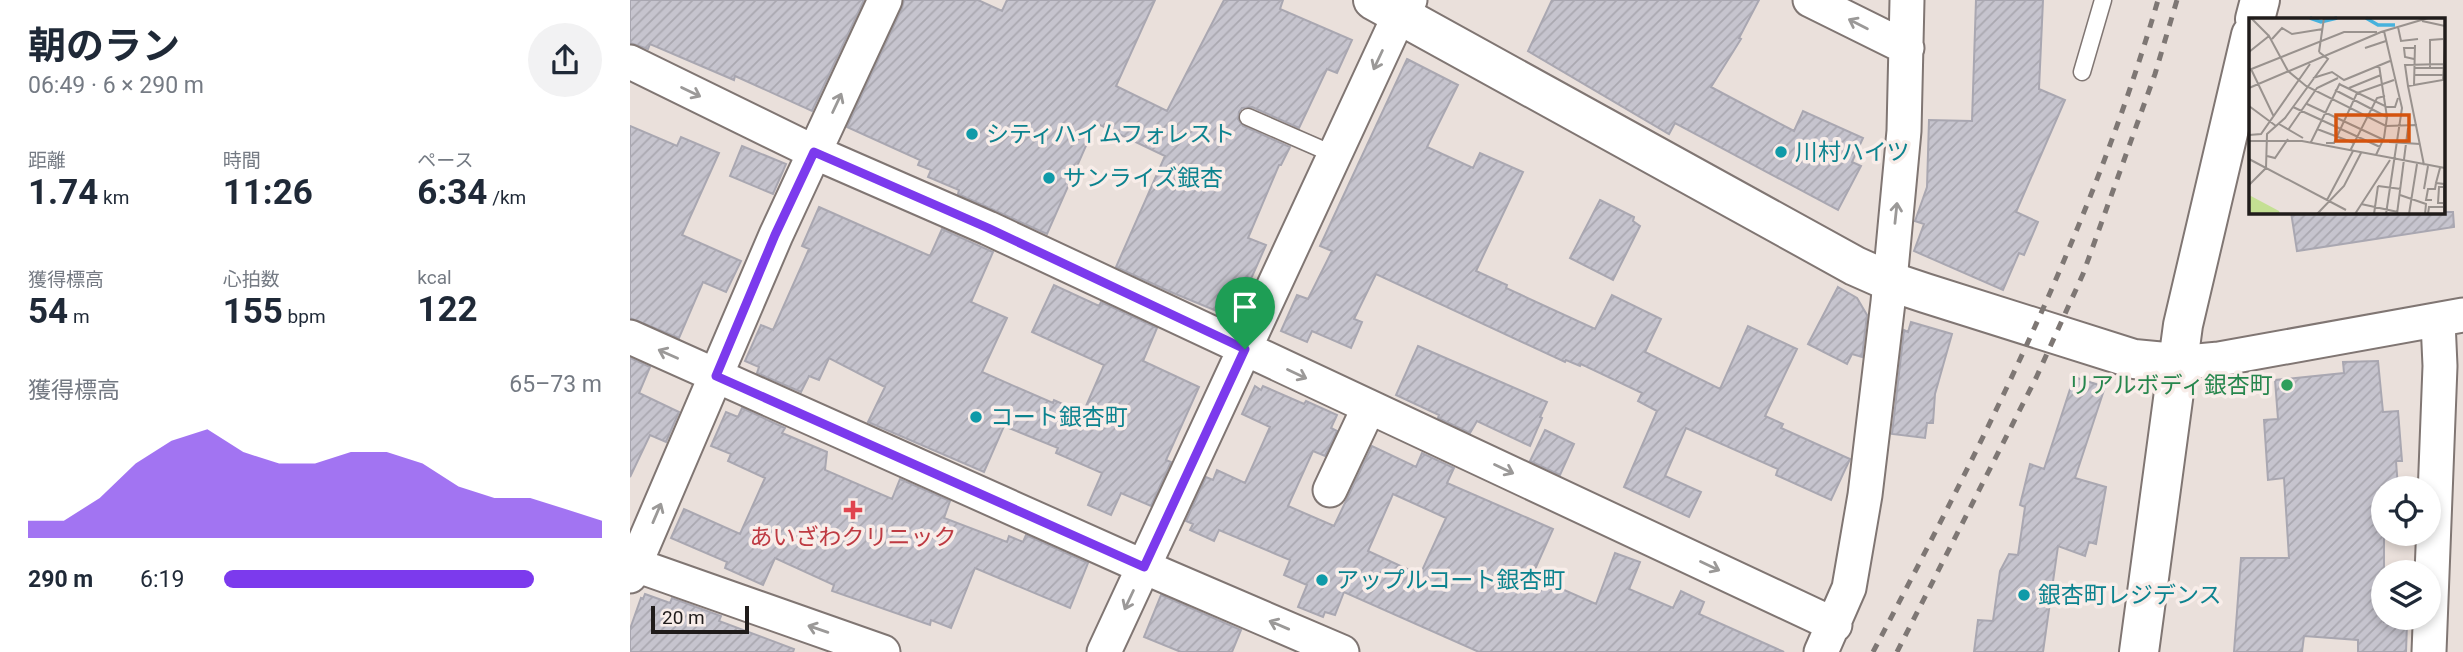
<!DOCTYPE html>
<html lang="ja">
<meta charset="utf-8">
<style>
:root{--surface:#fff;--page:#f2f2f3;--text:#1f2937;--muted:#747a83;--accent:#7c3aed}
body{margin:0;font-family:Roboto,"Noto Sans JP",sans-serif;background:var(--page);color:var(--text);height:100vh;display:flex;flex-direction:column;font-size:26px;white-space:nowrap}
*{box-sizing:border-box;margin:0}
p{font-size:23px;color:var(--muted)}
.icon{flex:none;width:38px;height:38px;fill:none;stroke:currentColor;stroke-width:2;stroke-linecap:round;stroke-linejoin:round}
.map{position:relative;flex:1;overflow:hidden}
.details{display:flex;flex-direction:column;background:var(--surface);width:630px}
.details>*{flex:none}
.fabs{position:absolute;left:1741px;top:476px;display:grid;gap:14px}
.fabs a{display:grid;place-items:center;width:70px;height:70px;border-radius:50%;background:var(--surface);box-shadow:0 4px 10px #0003;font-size:35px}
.scale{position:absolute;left:21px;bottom:18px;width:98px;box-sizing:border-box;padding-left:7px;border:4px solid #201c1b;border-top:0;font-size:19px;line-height:24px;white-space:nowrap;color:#201c1b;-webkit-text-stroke:5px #f8ede9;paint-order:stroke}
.pin{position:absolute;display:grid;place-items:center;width:60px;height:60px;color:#fff;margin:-72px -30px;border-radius:50% 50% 50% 0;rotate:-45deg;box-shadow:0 0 7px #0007}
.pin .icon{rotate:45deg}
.round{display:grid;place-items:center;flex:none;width:74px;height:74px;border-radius:37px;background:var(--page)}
.summary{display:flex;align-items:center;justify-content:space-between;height:119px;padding:0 28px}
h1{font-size:38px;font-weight:700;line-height:52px}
.stats{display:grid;grid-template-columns:repeat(3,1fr);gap:10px;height:119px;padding:7px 28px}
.stats div{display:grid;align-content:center}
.stats b{font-size:35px;font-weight:700}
.stats small{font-size:19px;font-weight:400}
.stats p{font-size:19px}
.chart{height:196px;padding:14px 28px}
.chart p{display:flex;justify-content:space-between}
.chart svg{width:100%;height:126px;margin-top:7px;fill:var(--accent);opacity:.7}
ul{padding:0 28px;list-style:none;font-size:23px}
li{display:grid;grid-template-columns:112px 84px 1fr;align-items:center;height:52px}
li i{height:18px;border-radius:9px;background:var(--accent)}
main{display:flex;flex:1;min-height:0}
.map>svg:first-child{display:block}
.building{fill:url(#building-hatch);stroke:#a9a7b1;stroke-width:2;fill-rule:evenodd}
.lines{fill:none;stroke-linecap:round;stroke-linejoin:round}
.service-casing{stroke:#807673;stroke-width:19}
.minor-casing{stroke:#807673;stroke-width:37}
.tertiary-casing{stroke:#807673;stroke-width:42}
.service{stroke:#fff;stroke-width:16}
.minor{stroke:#fff;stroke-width:33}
.tertiary{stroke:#fff;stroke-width:38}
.rail{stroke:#7e7774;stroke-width:5;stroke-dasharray:9 9;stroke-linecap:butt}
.oneway{stroke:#9b9998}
.route-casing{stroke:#fff;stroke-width:14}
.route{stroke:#7c3aed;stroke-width:9}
.culture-dot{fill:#0f9aa8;stroke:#f8ede9;stroke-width:2.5}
.leisure-dot{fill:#2e9e5b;stroke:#f8ede9;stroke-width:2.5}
.health-dot{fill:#e0444e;stroke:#f8ede9;stroke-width:2.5}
.labels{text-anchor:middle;stroke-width:7;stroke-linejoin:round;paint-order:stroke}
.culture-label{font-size:23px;fill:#0d838f;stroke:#f8ede9;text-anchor:start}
.leisure-label{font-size:23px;fill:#27864d;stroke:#f8ede9;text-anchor:end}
.health-label{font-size:23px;fill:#be3a42;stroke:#f8ede9}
.inset-river{fill:none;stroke:#47b2dd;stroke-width:3.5}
.inset-road{fill:none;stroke:#99928e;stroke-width:2}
.view{fill:#d4530e;fill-opacity:0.15;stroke:#d4530e;stroke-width:3.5}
.inset-edge{fill:none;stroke:#201c1b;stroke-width:3.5}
</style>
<main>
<section class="details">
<div class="summary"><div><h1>朝のラン</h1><p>06:49 · 6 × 290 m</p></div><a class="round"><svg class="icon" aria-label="share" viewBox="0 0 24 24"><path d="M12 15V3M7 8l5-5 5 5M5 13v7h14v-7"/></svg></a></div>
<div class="stats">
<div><p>距離</p><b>1.74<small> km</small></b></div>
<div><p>時間</p><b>11:26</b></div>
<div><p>ペース</p><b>6:34<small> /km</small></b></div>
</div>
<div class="stats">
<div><p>獲得標高</p><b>54<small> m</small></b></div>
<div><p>心拍数</p><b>155<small> bpm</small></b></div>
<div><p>kcal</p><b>122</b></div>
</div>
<div class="chart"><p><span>獲得標高</span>65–73 m</p>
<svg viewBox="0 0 160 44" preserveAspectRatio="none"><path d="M0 44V38L10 38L20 30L30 18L40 10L50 6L60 14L70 18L80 18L90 14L100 14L110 18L120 26L130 30L140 30L150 34L160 38V44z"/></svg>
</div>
<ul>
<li><b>290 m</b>6:19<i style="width:82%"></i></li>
</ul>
</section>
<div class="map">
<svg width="1833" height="652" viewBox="0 0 1833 652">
<defs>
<pattern id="building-hatch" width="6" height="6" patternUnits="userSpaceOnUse" patternTransform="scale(1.75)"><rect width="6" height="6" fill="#c6c4ce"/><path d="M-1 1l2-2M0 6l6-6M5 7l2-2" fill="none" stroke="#aaa8b0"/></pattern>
</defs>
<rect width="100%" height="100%" fill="#eae0db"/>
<!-- building -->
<path class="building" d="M0 0H234L182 111 105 76 104 80 20 44 18 49 0 43Z
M274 0H348L372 11 377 0H525L486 86 537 111 594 0H653L650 9 722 40 707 73 697 69 669 128 622 107 612 108 609 112 608 119 613 126 660 147 651 165H649L618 238 636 245 621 279 617 277 606 304 600 302 594 314 543 293 486 267 535 156 466 123 417 234 328 194 329 190 298 177 301 170 288 165 290 160 217 127 272 8Z
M922 0H1129L1109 38 1111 39 1081 87 1164 131 1173 111 1233 138 1222 162 1231 166 1208 210 1045 123 1039 134 898 51Z
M1346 0H1413L1409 89 1435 100 1386 212 1408 222 1394 255 1389 253 1373 290 1284 251 1294 224 1285 221 1297 187 1299 120 1342 121Z
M777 59 828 85 797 147 843 168 850 153 893 172 846 271 877 285 876 288 965 329 982 295 1031 319 1015 352 1090 389 1118 326 1167 349 1135 416 1153 424 1151 428 1220 459 1201 500 1146 475 1148 469 1056 428 1035 476 1071 492 1059 517 994 487 1027 411 1008 401 1012 393 951 364 950 366 936 360 935 362 746 274 724 319 732 322 721 348 682 331 677 342 651 331 667 295 678 299 702 251 690 246Z
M0 126 47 146 51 137 89 153 52 235 111 261 96 292 73 282 49 338 0 318Z
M112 146 156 164 143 194 100 176Z
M970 200 1004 217 1003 221 1010 226 983 280 940 258Z
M189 207 300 256 312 229 363 252 341 302 377 318 352 372 423 403 424 400 453 413 474 365 402 332 424 285 469 306 471 302 527 328 513 361 569 387 536 460 541 462 521 506 491 493 481 515 458 505 472 473 426 453 428 448 374 426 354 472 238 422 255 387 199 358 189 380 179 376 171 392 127 373 129 367 115 361 131 325 143 330 179 249 172 246Z
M1661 212H1823L1824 227 1667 251Z
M1208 287 1227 298 1237 315 1232 357 1222 354 1217 364 1178 344Z
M1281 322 1322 334 1305 394 1303 423H1297L1295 438 1262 434 1274 330 1278 332Z
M788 346 917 402 910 417 912 418 900 446 847 421 840 433 808 418 809 415 766 395Z
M0 358 20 367 9 393 49 412 36 442 20 435 0 477Z
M1748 361 1753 412 1768 411 1772 461H1766L1768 488H1754V622L1777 624 1776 652H1728V640L1674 636 1672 652H1604L1611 558H1659L1654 478 1638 480 1634 420 1648 419 1645 380 1714 373 1713 362Z
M1444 377 1475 387 1445 478 1476 487 1466 544 1459 542 1455 556 1428 546 1413 652H1344L1348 620 1363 621 1370 571 1379 554 1388 555 1395 507 1390 505 1400 464 1414 469Z
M625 386 631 390 633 386 674 404 676 401 707 415 701 428 707 431 695 456 683 451 658 506 704 526 742 446 786 467 792 453 824 468 817 483 923 529 902 576 966 604 985 553 1010 562 999 589 1043 608 1051 591 1074 602 1069 614 1154 652H849L714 592 705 615 695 612 693 617 668 607 677 585 654 575 660 560 589 530 584 541 560 530 563 524 556 521 576 477 583 480 587 470 615 483 640 427 612 414ZM763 494 816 518 790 575 738 551Z
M112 408 155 428 152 433 197 452 195 470 262 499 270 479 320 501 314 518 377 542 379 536 393 542 396 535 458 563 440 608 345 568 321 628 301 620 300 625 202 591 204 585 145 558 133 585 95 568 97 562 41 538 54 509 110 534 135 478 98 461 101 454 81 446 96 412 108 417Z
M915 430 944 444 930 475 900 461Z
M15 594 40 603 42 598 91 616 89 621 164 649 163 652H0V629L11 598 13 599Z
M531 595 611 630 602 652H551L514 637Z"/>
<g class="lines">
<defs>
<path id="service" d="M1452 72 1473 0
M618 117 705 155"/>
<path id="minor" d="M1180 0 1277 48
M0 62 184 152 358 228 1205 625
M0 337 514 567 712 652
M1546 363 1589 359 1833 315
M700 490 739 407
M0 563 253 652
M0 576 146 235 255 0
M474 652 762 31 780 0
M1191 652 1219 588 1235 495 1258 302 1274 131 1277 0
M1799 652 1810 366 1808 321"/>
<path id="tertiary" d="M743 0 1225 266 1259 281 1295 293 1504 359 1546 363
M1625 19 1630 0
M1509 652 1553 325 1621 35"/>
</defs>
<!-- service casing -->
<use href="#service" class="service-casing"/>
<!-- minor casing -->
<use href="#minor" class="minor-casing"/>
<!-- tertiary casing -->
<use href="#tertiary" class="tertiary-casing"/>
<!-- service -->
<use href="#service" class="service"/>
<!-- minor -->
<use href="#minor" class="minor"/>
<!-- tertiary -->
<use href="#tertiary" class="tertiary"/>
<!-- rail -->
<path class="rail" d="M1243 652C1354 441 1461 230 1528 0
M1267 652 1406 378 1453 274 1525 74 1547 0"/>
</g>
<!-- one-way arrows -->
<defs><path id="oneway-shaft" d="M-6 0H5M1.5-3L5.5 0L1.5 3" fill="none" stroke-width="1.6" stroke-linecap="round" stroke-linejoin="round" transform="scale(1.75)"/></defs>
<g class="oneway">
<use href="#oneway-shaft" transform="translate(1228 24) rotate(-153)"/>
<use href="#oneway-shaft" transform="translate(748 60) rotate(115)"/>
<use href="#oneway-shaft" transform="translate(61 92) rotate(26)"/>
<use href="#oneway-shaft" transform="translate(207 103) rotate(-65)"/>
<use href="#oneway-shaft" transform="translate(1266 213) rotate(-84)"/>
<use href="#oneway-shaft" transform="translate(38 354) rotate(-156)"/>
<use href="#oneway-shaft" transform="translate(667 374) rotate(25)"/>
<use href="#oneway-shaft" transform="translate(874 469) rotate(25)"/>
<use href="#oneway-shaft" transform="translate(27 513) rotate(-67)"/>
<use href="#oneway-shaft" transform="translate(1080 566) rotate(25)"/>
<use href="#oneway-shaft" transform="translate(499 600) rotate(115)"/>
<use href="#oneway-shaft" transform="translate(649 625) rotate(-157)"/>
<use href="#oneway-shaft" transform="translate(188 629) rotate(-161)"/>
</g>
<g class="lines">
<defs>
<path id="route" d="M184 152 358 228 615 349 514 567 86 376 145 235Z"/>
</defs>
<!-- route casing -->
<use href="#route" class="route-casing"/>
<!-- route -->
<use href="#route" class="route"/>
</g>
<!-- markers -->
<g class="culture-dot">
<circle cx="342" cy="134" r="7"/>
<circle cx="1151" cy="152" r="7"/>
<circle cx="419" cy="178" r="7"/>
<circle cx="346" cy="417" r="7"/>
<circle cx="692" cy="580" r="7"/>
<circle cx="1394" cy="595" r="7"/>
</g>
<circle class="leisure-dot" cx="1657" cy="385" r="7"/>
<path class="health-dot" d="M219.5 499.5h7v7h7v7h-7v7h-7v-7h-7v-7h7z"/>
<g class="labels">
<!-- culture labels -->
<g class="culture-label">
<text x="356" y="142">シティハイムフォレスト</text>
<text x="1165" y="160">川村ハイツ</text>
<text x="433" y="186">サンライズ銀杏</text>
<text x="360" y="425">コート銀杏町</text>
<text x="706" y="588">アップルコート銀杏町</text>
<text x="1408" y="603">銀杏町レジデンス</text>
</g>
<!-- leisure labels -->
<g class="leisure-label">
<text x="1643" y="393">リアルボディ銀杏町</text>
</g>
<!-- health labels -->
<g class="health-label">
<text x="223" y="545">あいざわクリニック</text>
</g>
</g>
<!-- overview -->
<g transform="translate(1619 18)">
<rect width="196" height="196" fill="#eae0db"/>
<path d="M0 177 30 193 31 196H0Z" fill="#c4e093"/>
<path class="inset-river" d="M61 0 72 4 88 0M117 0 129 7H146"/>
<path class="inset-road" d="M2 0 20 18M173 3 196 8M149 9 152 23 169 21M135 13 153 90 137 196M23 21 33 10 43 16 74 11M116 30 137 23M0 34 20 18 39 53 57 68 137 108 168 107M70 34 75 0M165 41 156 39 155 30H166M194 46 156 47 159 68 194 62 196 27M165 50H194M181 50V22L194 21M2 51 25 99M0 52 95 14H128M165 57H194M64 60 83 54 95 62 141 43M90 66 138 89H146L149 80M159 68 175 147M165 68 166 27M0 70 132 14 179 0M100 70 132 57M86 72 138 99M58 86 135 122M0 88 27 108M44 89 131 129M30 106 54 120M68 111 105 125M39 112 68 70 89 60M0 117 12 116 61 46M0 123H53L196 150M62 124 91 65M140 124 171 126M77 125H85L108 75 145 62M101 133 128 80 136 78M127 137 135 120 138 99 130 47M18 138 26 140 39 121M0 141 97 192M191 150 187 165 195 166V196M0 167 17 150 18 116 36 100 79 41 70 34M129 168 152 171M175 171 179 148M151 177 177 186 176 196M78 182 104 133M183 182H177L179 171H186L187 165M195 185H189L190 169H195M112 186 149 194M68 196 95 168 112 135M106 196 141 142M125 196 129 168M148 196 159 110M160 196 168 146M179 196 180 189H195"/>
<path class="view" d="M87 97H160V123H87Z"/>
<rect width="196" height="196" class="inset-edge"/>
</g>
</svg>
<div class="fabs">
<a><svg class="icon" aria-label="locate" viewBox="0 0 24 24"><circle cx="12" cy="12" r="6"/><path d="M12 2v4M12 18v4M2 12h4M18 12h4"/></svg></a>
<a><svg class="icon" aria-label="layers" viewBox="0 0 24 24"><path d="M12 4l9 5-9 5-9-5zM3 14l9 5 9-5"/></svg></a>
</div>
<div class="scale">20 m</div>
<div class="pin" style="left:615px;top:349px;background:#1e9e55"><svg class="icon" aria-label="arrive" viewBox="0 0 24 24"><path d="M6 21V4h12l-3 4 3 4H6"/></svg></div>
</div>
</main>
